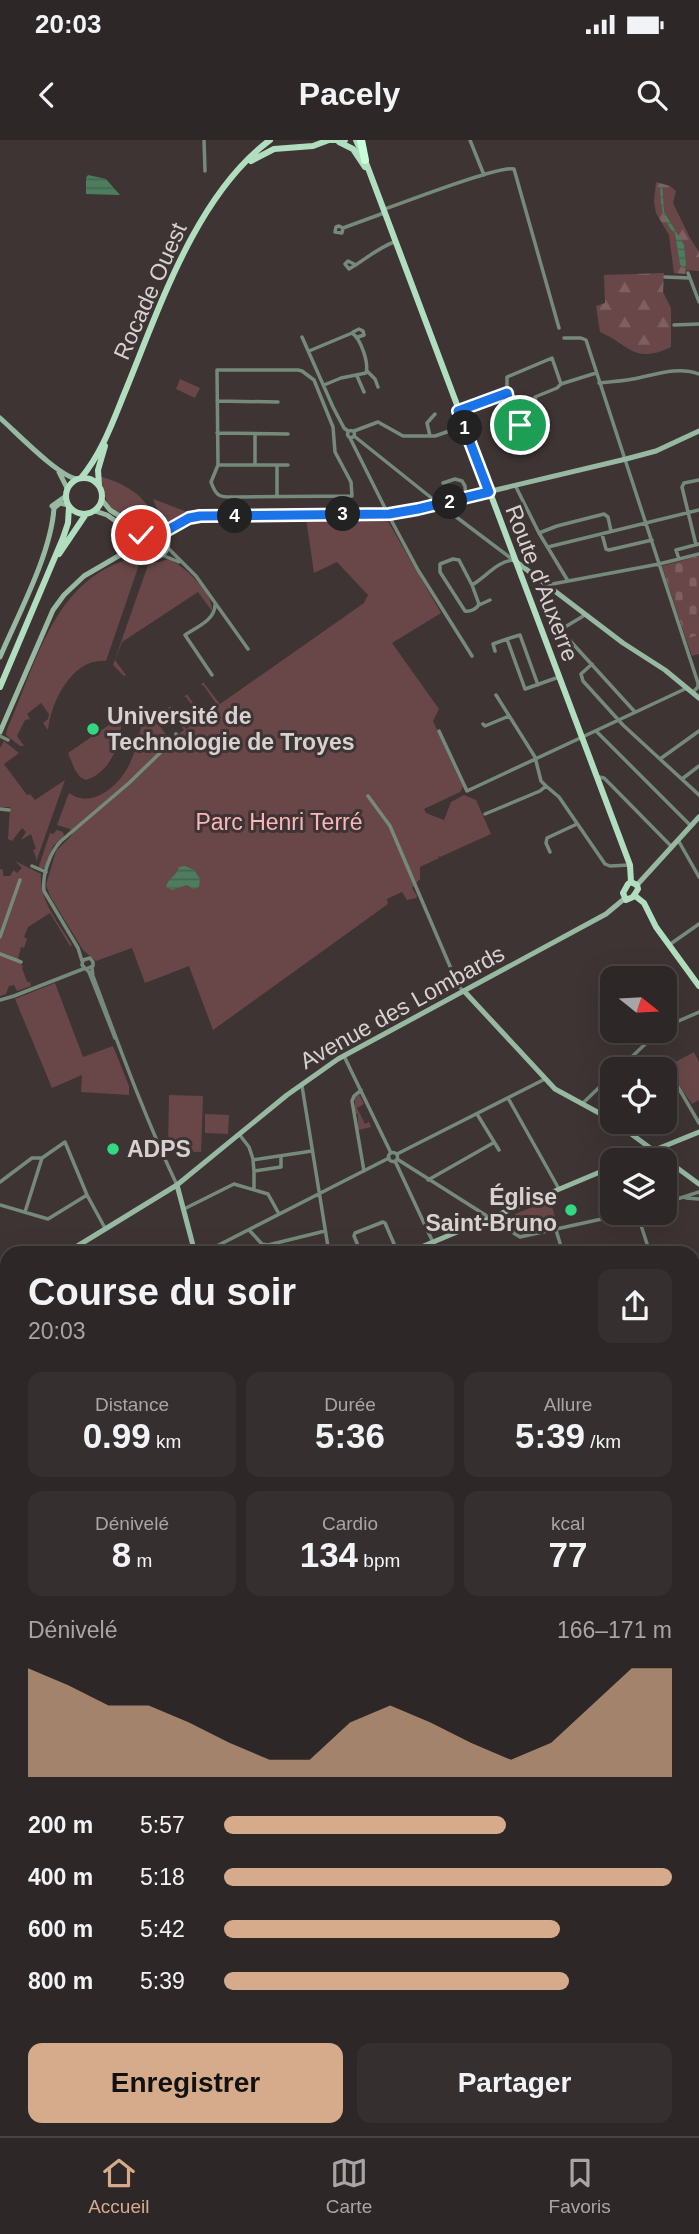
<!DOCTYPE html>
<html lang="fr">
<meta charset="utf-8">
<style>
:root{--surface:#2e2727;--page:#362f2f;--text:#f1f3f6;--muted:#a7a5a7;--line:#494444;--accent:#d6ab8b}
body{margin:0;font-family:Arial,sans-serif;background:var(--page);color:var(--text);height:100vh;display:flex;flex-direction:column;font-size:26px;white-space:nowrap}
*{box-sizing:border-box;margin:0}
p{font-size:23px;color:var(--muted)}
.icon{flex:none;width:38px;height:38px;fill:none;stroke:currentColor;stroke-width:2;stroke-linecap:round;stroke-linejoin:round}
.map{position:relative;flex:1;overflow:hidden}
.drawer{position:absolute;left:0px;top:1106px;width:700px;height:891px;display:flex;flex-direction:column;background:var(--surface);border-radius:21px 21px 0 0;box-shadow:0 7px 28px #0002,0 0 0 2px var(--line)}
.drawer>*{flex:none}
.needle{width:46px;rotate:108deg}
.tools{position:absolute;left:600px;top:826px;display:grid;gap:14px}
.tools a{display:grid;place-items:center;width:77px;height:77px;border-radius:14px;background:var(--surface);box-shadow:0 7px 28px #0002,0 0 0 2px var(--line);font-size:35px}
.pin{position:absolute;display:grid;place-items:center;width:60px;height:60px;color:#fff;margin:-30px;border:4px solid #fff;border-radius:50%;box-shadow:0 2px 7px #0007}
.km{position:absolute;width:35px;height:35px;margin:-18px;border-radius:50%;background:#222;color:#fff;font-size:19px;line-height:35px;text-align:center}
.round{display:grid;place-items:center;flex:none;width:74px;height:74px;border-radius:14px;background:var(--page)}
.head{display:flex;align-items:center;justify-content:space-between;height:119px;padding:0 28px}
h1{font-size:38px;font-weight:600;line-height:52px}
.stats{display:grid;grid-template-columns:repeat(3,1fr);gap:10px;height:119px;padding:7px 28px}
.stats div{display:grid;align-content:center;border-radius:14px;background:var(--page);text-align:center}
.stats b{font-size:35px;font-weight:600}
.stats small{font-size:19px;font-weight:400}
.stats p{font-size:19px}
.chart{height:196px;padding:14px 28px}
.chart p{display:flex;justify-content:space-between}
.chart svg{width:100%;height:126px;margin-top:7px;fill:var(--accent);opacity:.7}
.button{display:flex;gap:14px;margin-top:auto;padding:14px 28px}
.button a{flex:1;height:80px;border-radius:14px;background:var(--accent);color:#111;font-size:28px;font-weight:600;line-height:80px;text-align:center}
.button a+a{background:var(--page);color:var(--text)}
ul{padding:0 28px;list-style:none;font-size:23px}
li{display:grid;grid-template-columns:112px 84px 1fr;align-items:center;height:52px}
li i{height:18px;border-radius:9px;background:var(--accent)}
.status{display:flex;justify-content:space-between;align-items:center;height:49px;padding:0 35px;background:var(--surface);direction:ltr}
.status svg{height:19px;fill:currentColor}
header{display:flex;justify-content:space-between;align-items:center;height:91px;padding:0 28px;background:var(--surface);font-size:32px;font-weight:600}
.tabs{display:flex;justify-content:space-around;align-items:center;height:98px;border-top:2px solid var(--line);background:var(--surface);font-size:19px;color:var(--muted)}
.tabs a{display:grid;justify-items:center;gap:4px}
.tabs .active{color:var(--accent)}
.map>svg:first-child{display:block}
.green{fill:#694748}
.forest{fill:url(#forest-firs)}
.cemetery{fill:url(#cemetery-stones)}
.water{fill:url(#water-rules)}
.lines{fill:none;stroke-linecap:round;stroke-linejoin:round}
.river{stroke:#4c7e5d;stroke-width:6}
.street{stroke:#758a7b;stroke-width:3.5}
.secondary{stroke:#97b9a1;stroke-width:5}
.primary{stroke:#b1debf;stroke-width:6}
.highway{stroke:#c8ffd9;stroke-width:8}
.rail-casing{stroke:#989090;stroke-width:4.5}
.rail{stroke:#3e3434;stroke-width:2;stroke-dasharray:5;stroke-linecap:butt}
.route-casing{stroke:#fff;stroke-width:14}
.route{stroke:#1a73e8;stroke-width:9}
.poi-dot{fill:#32d882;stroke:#3e3434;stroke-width:2.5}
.labels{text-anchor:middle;stroke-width:6;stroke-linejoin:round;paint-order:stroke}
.street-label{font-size:23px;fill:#d7d1d1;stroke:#3e3434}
.poi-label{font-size:23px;font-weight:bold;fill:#d7d1d1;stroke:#3e3434;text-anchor:start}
.park-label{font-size:23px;fill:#fcb5b8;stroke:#3e3434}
</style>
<div class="status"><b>20:03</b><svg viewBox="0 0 49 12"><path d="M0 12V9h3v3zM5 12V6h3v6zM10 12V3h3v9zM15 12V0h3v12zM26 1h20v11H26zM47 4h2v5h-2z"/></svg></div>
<header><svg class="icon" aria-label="back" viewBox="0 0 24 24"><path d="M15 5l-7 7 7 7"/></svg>Pacely<svg class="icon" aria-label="search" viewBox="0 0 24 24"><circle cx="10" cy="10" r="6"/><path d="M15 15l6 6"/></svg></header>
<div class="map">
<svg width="699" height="1996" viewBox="0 0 699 1996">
<defs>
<pattern id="forest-firs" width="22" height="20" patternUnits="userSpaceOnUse" patternTransform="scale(1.75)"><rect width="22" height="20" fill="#694748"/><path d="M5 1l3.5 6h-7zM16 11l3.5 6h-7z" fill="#7e6061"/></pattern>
<pattern id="cemetery-stones" width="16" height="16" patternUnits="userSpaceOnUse" patternTransform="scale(1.75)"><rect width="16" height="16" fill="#694748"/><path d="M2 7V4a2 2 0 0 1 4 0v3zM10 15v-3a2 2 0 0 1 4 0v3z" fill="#7e6061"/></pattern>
<pattern id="water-rules" width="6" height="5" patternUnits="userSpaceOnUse" patternTransform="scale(1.75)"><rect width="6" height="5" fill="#4c7e5d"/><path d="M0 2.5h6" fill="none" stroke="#476551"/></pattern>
</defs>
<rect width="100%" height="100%" fill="#3e3434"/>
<!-- green -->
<path class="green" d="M180 239 200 248 195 258 176 249Z
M101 337C121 341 159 361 149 386L141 387 109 366C106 362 102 344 101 337Z
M153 359 190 373 189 375 163 388 155 370 157 369Z
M385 376 441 473 392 503 439 569 433 581 463 647 460 652 424 669 426 673 444 680 451 662 464 655 476 660 491 694 440 717 438 715 439 718 420 727V739L412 748 417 756 416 758 407 760 402 752 387 759 388 764 213 890 189 826 145 843 132 808 96 821 83 810 50 756 46 745 56 711 72 695 70 689 57 685 69 653C90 669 116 648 127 629 134 616 138 602 141 587L154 578 170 600 184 590 169 569H168L170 566 186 589 201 578 186 557H184L187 554 202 577 218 566 203 545H201L203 542 220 564 364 463 368 455 337 422 314 433 306 378Z
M141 403a12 12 0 1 1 24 0a12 12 0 1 1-24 0Z
M139 417 141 419 106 521C72 518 51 562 48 590L43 583 48 579 49 574 41 563 27 574 30 579 25 580 17 596 24 606H20L6 595 7 590C37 522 55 433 139 417Z
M168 419C184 425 214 454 212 471L198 452 122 502 115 520 126 535 124 536 113 525 149 422H159Z
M699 495V514L692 516 686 499Z
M122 576C121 601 113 631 86 640L80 637 75 630 68 613Z
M4 601 19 613 4 624 27 655 30 654 35 660 65 640 36 722V717L33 710 36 709 31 694 21 700 26 692 22 688 12 701 8 699 10 667H0V608Z
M57 690 63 692 64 696 53 706 45 728H40L39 726 50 693 53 694Z
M15 721 41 734C39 761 59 783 72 805L70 806 50 773 28 787 24 797 27 799 24 808 21 807 18 819 23 827 22 828 27 842H30L31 846 17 851 14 845 9 846 6 854 0 856V729L3 730V736H10L14 730 17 733 22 728Z
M55 843 83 917 113 906 129 946V955L81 952 82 935 52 948 15 859Z
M694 912 699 922V960L692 964 666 927Z
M359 954 364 964 357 968 365 984 369 982 371 987 358 990V974H355V956Z
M169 955 203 956 201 1012 168 1011Z
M205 974 229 975 228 994 205 993Z
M550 1060 558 1087 522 1095 514 1091 515 1074Z
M699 1874V1972L693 1969V1878H696Z"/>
<!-- forest -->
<path class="forest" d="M656 42 670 46 676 51 673 63 690 98 699 112V131L686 130 685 134 674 133 669 95 656 73 654 62Z
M664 133 663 152 671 168V207C633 225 629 204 600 192L596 166 605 163 604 135Z
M285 1990H362L371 1996H280L269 1993Z"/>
<!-- cemetery -->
<path class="cemetery" d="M699 416V495L686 499 662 426Z
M7 1686V1745L0 1762V1697Z"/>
<!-- water -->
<path class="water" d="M88 35 106 39 120 55 86 54V38Z
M662 44 664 72 684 105 686 125 683 130 680 124 675 93C661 81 661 62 660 45Z
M185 726 194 730 200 739 199 747 193 749 187 745 172 750 166 747C168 738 177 736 179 727Z"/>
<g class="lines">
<!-- river -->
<path class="river" d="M0 1563H7
M693 1735 699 1734
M693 1885 699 1886
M366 1990 376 1996
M498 1996V1990
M537 1996 541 1990"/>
<!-- street -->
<path class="street" d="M204 0 205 31
M470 0 484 35
M385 69C405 62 500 25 514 29L559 188
M343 88 342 93 335 92 336 87 339 86 343 88 384 73
M356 125 348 121 345 124 349 129C365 120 376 109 394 102
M688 133 699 162
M665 137 690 138
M674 185 699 184
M353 192 359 189 363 191 364 195 358 197
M302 197 333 267 344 288 348 291
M564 198H581L586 200 698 543V547L693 552
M309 211 352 193C361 199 369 223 366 233L341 238 324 245
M217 230H298L302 231 314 240 333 287 335 312 351 342 352 356 238 357C221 357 217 359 211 342L218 325Z
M367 231 375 239 378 247
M357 236 364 252
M599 243C610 242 622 241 633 239 655 235 677 226 699 234
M507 253 513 282 520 285 539 277 535 257 557 248 561 244
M217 261 278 262
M460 270 507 253V237L552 218 561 244 596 233
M347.5 294a3.5 3.5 0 1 1 7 0a3.5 3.5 0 1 1-7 0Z
M354 291 378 282 403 296H435L464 286
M217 293 288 294
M354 296 439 364
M430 296 427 283 435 274
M350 298 390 378 418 430 472 516
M218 325H288
M255 325V294
M277 325V355
M443 343 455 339 462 341 465 346 466 356
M515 345 539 393 568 441
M445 363 447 370 512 419
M539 393 557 386 604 374 608 377 611 391
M602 394 606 409 609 410 652 400
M696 405 682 347 684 343 699 340
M167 407 196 436 248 509
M548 407 699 370
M162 415 179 422
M679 419 676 410 699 404
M472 445 479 464C477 469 470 472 465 471L440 432V424L453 419 459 420 472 445C486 437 497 421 514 420
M547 445 659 424 699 414
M479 465 490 460
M585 475 565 487 563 493 635 572
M507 499 520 495 538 545
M495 511 493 504 507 499 525 549 559 537
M592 524 581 534 583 541 623 585 699 655
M212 535 185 495C197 487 215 480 215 465
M483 584 485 586 509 576
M439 591 467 651 687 548
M596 591 691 686
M0 596 8 600
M660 619 699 591
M599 637 604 638 612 646 672 707
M682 639 699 626
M546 646 559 657 605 724 610 726 630 725
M368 656 390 686 458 845 463 851
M0 669 9 670
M485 674 540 651 546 646 541 641 535 617 496 555
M678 700 699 737
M550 712 546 703 547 698 577 684
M32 726 46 732
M0 797 20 740
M669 805 699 784
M0 814 21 822
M82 821 78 808 44 751C42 735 50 712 61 701L129 643 162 611 176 604 178 601 176 594
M92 828 93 836C119 906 145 978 177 1045
M86 829 93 826V822L90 818 83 820 82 825 89 832 115 898
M0 860 14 856 83 829
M665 887 699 872
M344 916 391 1013
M667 928 699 983
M619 929 659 891
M302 946 329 1113
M361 950 354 956 352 961 364 1031
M508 958 559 1049
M582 964 612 935
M477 974 499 1010
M239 994 249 1007 253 1019
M388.5 1017a4.5 4.5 0 1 1 9 0a4.5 4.5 0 1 1-9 0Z
M397 1014 545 939
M281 1016V1027L254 1031 253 1020 312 1011
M397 1019 520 1097 629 1073
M395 1021 438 1113
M428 1040 493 1003
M0 1042 32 1018H42L65 1002 87 1055 105 1088
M254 1049V1031
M686 1058 699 1059
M665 1063 699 1052
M0 1065 48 1079 87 1055
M184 1069 234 1044 268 1054 279 1074
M25 1072 42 1018
M637 1073 650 1113
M249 1090 262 1104 268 1105 325 1091
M556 1090 563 1113
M203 1113 389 1018
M301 1113 328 1106
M361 1113 354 1096 355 1093 383 1082 385 1083 398 1113
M0 1142 7 1153
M693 1143 699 1145
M0 1184 7 1186
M693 1186H699
M0 1230 7 1227
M0 1283 7 1280
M0 1322 7 1323
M0 1424 7 1423
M693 1427 699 1425
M0 1429 7 1428
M0 1541 7 1539
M693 1659 699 1672
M693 1679 699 1676
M693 1784H699
M0 1788 7 1792
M693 1832 699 1855
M0 1857 7 1923
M29 1990 31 1996
M699 1993V1992
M591 1996 595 1990"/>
<!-- secondary -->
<path class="secondary" d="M0 278C17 293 58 336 77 339
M59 332 67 348
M102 360 110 370 144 391
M52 366 66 356
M95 371 107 375 140 398
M138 403a15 15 0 1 1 30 0a15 15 0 1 1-30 0Z
M163 392 189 378 199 376 403 372 626 319 656 311 699 291
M514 420 623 503 665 530 699 558
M0 517C18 475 51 414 54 368L60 363 68 365
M0 592 53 470 64 455 84 436 139 404
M637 745 699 677
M464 851 555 949 612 980
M615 982 699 1044
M630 1020 699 992
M177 1045 195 1113
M66 1113 177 1045 287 955 338 919 606 774 624 759
M407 1113 612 1027
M0 1163 7 1158
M693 1308H699
M0 1371H7
M693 1506 699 1505
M693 1528 699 1527
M0 1599 7 1608
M0 1773 7 1755
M0 1966 7 1967
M693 1971 699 1975
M131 1990 160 1996
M401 1990 403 1996"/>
<!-- primary -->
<path class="primary" d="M356 0 365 20 630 725 631 742
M339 2 353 9 365 27
M251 21 274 9 313 6 329 0H345
M66 356a18 18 0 1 1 36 0a18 18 0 1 1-36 0Z
M81 338C103 312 114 278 127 247 160 166 197 54 270 0
M99 345 98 330 105 306
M59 414 86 374
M0 547 63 398 68 383 69 367
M631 742 637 745 638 749 633 757 626 760 623 753 628 744Z
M634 755 644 763 656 787 699 846"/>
<!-- highway -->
<path class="highway" d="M361 0 365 20"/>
<defs>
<path id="rail" d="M693 1357 699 1353
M0 1512 7 1511"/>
</defs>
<!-- rail casing -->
<use href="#rail" class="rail-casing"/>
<!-- rail -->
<use href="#rail" class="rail"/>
</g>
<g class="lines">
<defs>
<path id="route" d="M141 395 150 388 166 391 189 378 200 376 389 374 418 369 489 352 458 271 507 253 513 282 515 285H520"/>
</defs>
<!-- route casing -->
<use href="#route" class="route-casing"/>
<!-- route -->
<use href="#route" class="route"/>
</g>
<!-- markers -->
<g class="poi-dot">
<circle cx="93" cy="589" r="7"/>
<circle cx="113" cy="1009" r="7"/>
<circle cx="571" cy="1070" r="7"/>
</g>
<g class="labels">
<!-- street labels -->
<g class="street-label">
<text transform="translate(150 151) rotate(-66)" y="8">Rocade Ouest</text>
<text transform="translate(542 443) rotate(69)" y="8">Route d'Auxerre</text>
<text transform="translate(402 867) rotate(-29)" y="8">Avenue des Lombards</text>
</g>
<!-- poi labels -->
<g class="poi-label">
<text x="107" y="584">Université de<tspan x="107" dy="26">Technologie de Troyes</tspan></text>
<text x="127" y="1017">ADPS</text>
<text x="557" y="1065" text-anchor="end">Église<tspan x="557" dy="26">Saint-Bruno</tspan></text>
</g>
<!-- park labels -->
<g class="park-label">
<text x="279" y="690">Parc Henri Terré</text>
</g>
</g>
</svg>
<div class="tools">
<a><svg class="needle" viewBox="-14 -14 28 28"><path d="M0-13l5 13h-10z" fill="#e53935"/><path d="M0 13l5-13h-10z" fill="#a7a5a7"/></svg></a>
<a><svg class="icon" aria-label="locate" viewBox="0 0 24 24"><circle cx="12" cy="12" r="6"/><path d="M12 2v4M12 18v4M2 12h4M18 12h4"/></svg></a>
<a><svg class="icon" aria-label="layers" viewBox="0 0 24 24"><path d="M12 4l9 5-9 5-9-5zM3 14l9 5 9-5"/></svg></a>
</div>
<div class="pin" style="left:520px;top:285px;background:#1e9e55"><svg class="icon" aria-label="arrive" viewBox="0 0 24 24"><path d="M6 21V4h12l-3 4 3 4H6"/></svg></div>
<div class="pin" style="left:141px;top:395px;background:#d93025"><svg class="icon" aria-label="check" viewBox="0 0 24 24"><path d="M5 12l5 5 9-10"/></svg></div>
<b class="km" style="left:465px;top:288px">1</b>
<b class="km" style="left:450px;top:362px">2</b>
<b class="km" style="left:343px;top:374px">3</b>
<b class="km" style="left:235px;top:376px">4</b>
<section class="drawer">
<div class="head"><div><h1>Course du soir</h1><p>20:03</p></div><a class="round"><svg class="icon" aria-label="share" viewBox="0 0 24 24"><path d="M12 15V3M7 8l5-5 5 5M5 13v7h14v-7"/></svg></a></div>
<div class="stats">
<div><p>Distance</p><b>0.99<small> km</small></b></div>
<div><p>Durée</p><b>5:36</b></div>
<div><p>Allure</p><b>5:39<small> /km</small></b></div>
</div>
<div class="stats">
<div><p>Dénivelé</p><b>8<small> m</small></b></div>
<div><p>Cardio</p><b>134<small> bpm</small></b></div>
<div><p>kcal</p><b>77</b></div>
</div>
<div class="chart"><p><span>Dénivelé</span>166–171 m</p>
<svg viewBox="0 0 160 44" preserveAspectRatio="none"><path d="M0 44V6L10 12L20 19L30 19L40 25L50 32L60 38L70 38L80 25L90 19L100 25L110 32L120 38L130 32L140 19L150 6L160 6V44z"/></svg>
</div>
<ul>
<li><b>200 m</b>5:57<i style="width:63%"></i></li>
<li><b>400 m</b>5:18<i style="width:100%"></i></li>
<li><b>600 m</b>5:42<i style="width:75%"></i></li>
<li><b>800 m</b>5:39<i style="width:77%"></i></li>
</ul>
<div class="button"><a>Enregistrer</a><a>Partager</a></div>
</section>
</div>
<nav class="tabs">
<a class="active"><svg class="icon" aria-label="home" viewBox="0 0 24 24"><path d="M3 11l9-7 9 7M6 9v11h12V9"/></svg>Accueil</a>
<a><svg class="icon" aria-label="map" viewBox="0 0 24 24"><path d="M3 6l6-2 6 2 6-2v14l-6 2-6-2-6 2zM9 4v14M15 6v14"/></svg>Carte</a>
<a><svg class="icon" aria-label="saved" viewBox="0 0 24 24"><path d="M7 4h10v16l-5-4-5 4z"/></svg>Favoris</a>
</nav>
